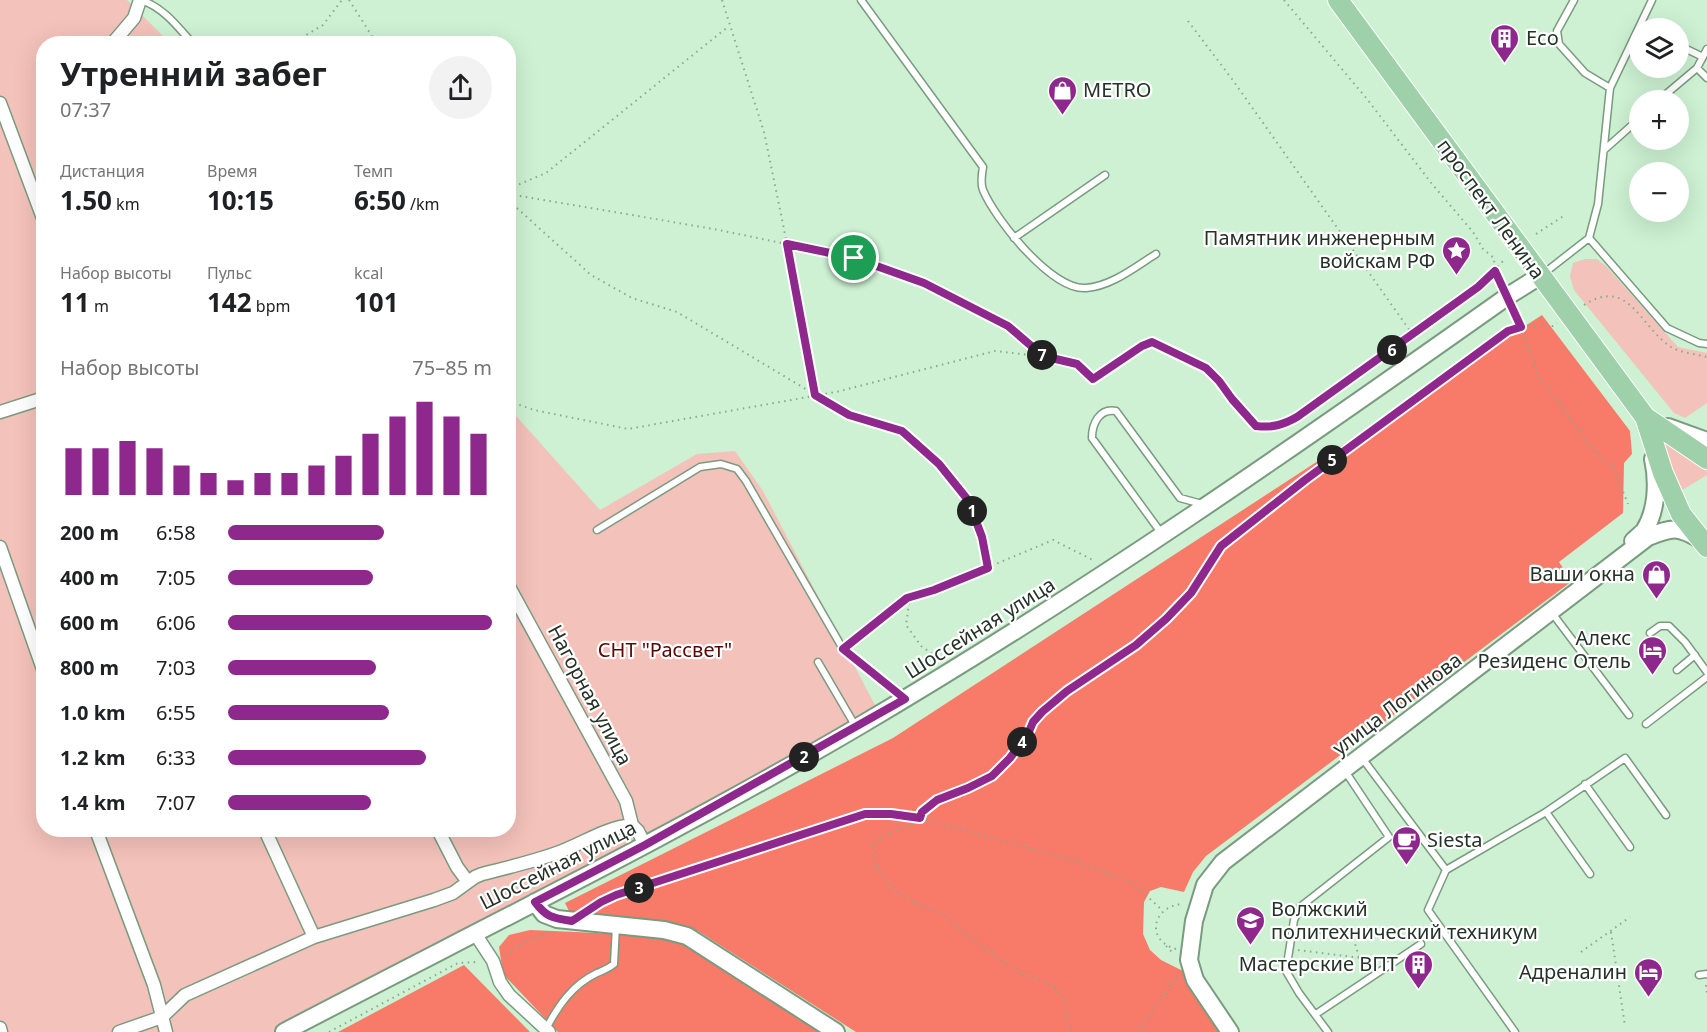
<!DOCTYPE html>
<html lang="ru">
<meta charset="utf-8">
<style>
:root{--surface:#fff;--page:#f2f2f2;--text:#202124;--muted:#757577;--accent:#8f288d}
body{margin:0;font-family:"Noto Sans",sans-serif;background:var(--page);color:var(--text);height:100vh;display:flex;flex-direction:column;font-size:22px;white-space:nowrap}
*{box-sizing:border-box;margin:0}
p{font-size:20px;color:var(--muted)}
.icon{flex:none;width:33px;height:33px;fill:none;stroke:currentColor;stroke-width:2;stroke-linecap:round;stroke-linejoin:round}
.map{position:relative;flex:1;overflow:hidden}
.panel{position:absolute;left:36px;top:36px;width:480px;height:801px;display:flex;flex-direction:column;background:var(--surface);border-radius:24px;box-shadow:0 6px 24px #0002}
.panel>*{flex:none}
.tools{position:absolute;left:1629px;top:18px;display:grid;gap:12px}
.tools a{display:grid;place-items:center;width:60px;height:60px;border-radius:50%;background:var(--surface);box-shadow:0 6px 24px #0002;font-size:30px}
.pin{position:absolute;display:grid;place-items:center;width:51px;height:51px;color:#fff;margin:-26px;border:3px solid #fff;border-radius:50%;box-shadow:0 2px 6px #0007}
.km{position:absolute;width:30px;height:30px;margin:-15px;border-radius:50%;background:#222;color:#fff;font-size:16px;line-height:30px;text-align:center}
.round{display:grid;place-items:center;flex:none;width:63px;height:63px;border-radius:32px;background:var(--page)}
.headline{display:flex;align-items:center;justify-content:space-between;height:102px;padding:0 24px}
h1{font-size:33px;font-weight:700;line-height:45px}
.figures{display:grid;grid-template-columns:repeat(3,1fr);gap:9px;height:102px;padding:6px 24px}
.figures div{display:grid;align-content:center}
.figures b{font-size:26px;font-weight:700}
.figures small{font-size:16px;font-weight:400}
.figures p{font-size:16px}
.chart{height:168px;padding:12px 24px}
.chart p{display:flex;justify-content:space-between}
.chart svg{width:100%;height:108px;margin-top:6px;stroke:var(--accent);stroke-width:6}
ul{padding:0 24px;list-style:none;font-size:20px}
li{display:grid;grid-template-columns:96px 72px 1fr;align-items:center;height:45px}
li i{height:15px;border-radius:8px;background:var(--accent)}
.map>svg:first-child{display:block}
.green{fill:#f3c2ba}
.forest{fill:#f87a69}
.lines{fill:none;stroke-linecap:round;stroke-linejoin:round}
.service-casing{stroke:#7a9b7f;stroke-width:9}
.minor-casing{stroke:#7a9b7f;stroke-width:15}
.tertiary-casing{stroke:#7a9b7f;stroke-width:20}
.primary-casing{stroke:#fff;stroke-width:22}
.path{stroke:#8ca78f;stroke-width:2;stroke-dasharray:1.5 4.5;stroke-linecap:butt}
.service{stroke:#fff;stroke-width:6}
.minor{stroke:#fff;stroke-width:12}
.tertiary{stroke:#fff;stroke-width:16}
.primary{stroke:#9ed0a9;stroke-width:20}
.route-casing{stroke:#fff;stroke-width:12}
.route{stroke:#8f288d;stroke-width:8}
.labels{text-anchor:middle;stroke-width:4.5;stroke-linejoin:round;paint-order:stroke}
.poi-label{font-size:20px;fill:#253227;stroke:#fff;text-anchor:end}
.street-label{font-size:20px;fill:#253227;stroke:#fff}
.park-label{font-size:20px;fill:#580704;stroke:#fff}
</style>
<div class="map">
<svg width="1707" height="1032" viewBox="0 0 1707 1032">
<rect width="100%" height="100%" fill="#cdf1d2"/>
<!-- green -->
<path class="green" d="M0 0H127L170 43 44 44V830H508L509 408 600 510 697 454 735 451 763 491 877 709 631 846 277 1032H0Z
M1585 259H1597L1606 266 1678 347 1707 353V403L1685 418 1674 413 1574 290 1570 276 1573 263Z
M1653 431 1707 471V475L1679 492Z"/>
<!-- forest -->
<path class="forest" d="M1542 315 1630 431 1632 454 1624 463 1623 513 1559 562 1572 581 1206 856 1193 872 1184 892 1161 887 1150 891 1144 902 1143 934 1150 950 1161 960 1185 972 1222 1032H856L698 931 571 915 565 903 893 738Z
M530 930 642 935 680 942 824 1032H558L503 974 499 947 509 935Z
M464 965 530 1032H338Z"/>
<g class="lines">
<defs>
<path id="service" d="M141 0C164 8 177 26 193 44
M861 0 983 167C982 174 980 183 983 190 995 219 1052 291 1086 288 1112 286 1135 267 1156 254
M1574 0 1557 31 1559 44 1585 73 1610 88
M1678 45 1703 57
M1697 68 1707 78
M1659 100 1697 68 1707 49
M1604 150 1640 118
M1014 238 1105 175
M1589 238 1667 328 1699 343 1707 344
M1543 274 1589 238 1598 204 1610 88 1652 0
M597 530 700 467 721 464 737 469 746 481 843 649 902 696
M1162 534 1092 438C1092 424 1099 408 1116 411L1180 498 1202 504
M1552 613 1629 715
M1650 633 1660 626H1669L1685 642 1707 672
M818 662 856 727
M1677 670 1695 655
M1646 724 1707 677
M1362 758 1446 870
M1585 784 1630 847
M1546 812 1590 874
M1699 975 1707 974
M1316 1014 1421 944
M546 1029C558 1006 572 985 597 973 604 970 608 969 614 964L616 926
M1328 1032 1299 993 1286 971 1294 920 1300 907 1389 837 1345 771
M1515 1032 1428 910 1446 870 1546 812 1625 758 1666 815"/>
<path id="minor" d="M112 44 134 18 140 0
M0 103 44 221
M0 412 44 398
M0 547 44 672
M508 585 626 801 632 825
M632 825 638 831 645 845
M96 830 154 985 166 1032
M265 830 314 937
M438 830 457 867 468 882
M474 932 493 961 500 982 509 995 549 1032
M0 1028 1 1032
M119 1032 162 1017 185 995 314 937 434 900 453 893 475 877 482 874C506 868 531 862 554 854 581 845 603 828 632 825"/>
<path id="tertiary" d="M1668 427 1707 441
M1633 541C1636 538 1641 534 1644 531 1657 511 1658 482 1653 459
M535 902 544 914 557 919 664 930 687 936 836 1032
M284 1032C477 931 674 835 861 725 1085 593 1296 446 1508 296L1540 276
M1230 1032 1195 980 1189 960 1194 921 1205 885 1223 862 1648 537C1673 527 1678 526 1701 540"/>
<path id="primary" d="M1338 0 1645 417 1663 473 1681 514 1707 547
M1645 417 1707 459"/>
</defs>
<!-- service casing -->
<use href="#service" class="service-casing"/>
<!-- minor casing -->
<use href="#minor" class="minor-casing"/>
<!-- tertiary casing -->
<use href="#tertiary" class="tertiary-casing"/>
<!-- primary casing -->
<use href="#primary" class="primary-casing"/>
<!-- path -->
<path class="path" d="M349 0 377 44
M722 0 764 132 783 224 815 395
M1284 0 1367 99 1432 184 1473 232 1483 249 1494 258 1495 271 1502 284
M1188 21 1232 79 1413 335
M291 44 323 25 342 0
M508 189 546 173 729 26
M508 194 714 229 854 258 924 283 1008 326 1042 354
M508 200 591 275 632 298 677 312 849 415 902 431 939 464 968 500 982 537 988 568
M1536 234 1565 215
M1584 305C1629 276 1640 327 1671 347 1681 353 1696 354 1707 357
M1514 310 1539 377 1598 455 1612 464 1628 504
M508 401 534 410 628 429 836 392 995 351 1056 358 1077 364 1093 379 1142 346 1152 343 1206 368 1219 381 1232 399 1256 426 1268 427 1285 424 1478 287 1505 259
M910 597 906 625 921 646 940 659
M851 642 907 598 934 590 1053 540 1095 561
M594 907 616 895 865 814H891L920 818 1072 860 1134 884 1163 911
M1301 931 1353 937 1359 957
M1611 932 1625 1026
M1166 946 1174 954
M1176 949C1146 941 1151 907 1182 904
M1298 950 1361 958 1368 968
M1581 952 1630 917
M505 955 526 941 550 933
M1706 985 1707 994
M329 1032 458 963 476 962
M1071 1032 1063 996 1048 982 1022 974 967 936 944 914 920 906 894 890 877 869 872 845 890 833 915 823 922 812 937 800 968 788 992 776 1010 758 1028 734 1033 722 1042 712 1067 691 1136 645 1166 619 1191 593 1221 546 1305 480 1508 331 1532 324 1553 326 1557 323
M1138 1032 1178 976"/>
<!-- service -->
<use href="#service" class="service"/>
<!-- minor -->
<use href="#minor" class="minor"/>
<!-- tertiary -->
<use href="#tertiary" class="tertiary"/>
<!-- primary -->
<use href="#primary" class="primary"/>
</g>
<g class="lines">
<defs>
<path id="route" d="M787 244 854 258 924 283 1008 326 1043 356 1077 364 1093 379 1142 346 1152 342 1206 368 1219 381 1232 399 1256 426C1272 428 1283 425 1297 417L1478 287 1495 271 1521 327 1508 331 1305 480 1221 546 1191 593 1166 619 1136 645 1067 691 1042 712 1033 722 1028 734 1010 758 992 776 968 788 937 800 922 812 920 818 891 814H865L616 895 601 902 572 921C553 918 547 918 535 902L645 845 905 699 843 649 907 598 934 590 988 568 982 537 968 500 939 464 902 431 849 415 815 395Z"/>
</defs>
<!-- route casing -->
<use href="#route" class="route-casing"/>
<!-- route -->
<use href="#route" class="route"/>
</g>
<!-- icons -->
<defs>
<symbol id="building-pin" viewBox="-11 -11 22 30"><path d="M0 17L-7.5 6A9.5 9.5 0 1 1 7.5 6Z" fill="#8f288d" stroke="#fff"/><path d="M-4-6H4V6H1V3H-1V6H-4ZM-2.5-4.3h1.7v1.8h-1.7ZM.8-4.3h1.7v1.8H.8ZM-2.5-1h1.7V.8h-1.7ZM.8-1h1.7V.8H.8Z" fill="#fff"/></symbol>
<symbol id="shop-pin" viewBox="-11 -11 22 30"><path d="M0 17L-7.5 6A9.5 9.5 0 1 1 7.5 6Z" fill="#8f288d" stroke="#fff"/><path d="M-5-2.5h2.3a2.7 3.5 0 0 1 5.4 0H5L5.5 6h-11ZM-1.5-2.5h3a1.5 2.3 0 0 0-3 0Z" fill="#fff"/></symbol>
<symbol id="sight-pin" viewBox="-11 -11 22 30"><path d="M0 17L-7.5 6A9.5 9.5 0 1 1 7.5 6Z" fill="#8f288d" stroke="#fff"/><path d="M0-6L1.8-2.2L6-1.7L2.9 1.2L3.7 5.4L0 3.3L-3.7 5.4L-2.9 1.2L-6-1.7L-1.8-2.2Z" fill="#fff"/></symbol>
<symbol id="hotel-pin" viewBox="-11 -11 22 30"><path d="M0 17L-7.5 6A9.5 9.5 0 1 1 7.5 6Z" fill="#8f288d" stroke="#fff"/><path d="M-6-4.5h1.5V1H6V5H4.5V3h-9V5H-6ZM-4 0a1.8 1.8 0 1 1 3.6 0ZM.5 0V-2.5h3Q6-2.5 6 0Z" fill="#fff"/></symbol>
<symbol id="cafe-pin" viewBox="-11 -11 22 30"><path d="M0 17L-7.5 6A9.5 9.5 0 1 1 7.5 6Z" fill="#8f288d" stroke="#fff"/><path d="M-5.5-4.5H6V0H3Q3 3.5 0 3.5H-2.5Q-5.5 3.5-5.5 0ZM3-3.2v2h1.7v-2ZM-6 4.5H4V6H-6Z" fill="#fff"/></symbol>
<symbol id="university-pin" viewBox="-11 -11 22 30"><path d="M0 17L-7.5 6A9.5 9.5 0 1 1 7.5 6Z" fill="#8f288d" stroke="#fff"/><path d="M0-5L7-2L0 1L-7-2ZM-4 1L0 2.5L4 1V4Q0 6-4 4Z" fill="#fff"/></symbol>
</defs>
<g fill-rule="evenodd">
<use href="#building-pin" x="1488" y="22" width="33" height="45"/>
<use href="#shop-pin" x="1046" y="74" width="33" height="45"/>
<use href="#sight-pin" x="1440" y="234" width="33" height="45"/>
<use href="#shop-pin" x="1640" y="558" width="33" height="45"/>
<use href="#hotel-pin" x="1636" y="634" width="33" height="45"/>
<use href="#cafe-pin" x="1390" y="824" width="33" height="45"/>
<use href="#university-pin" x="1234" y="904" width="33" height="45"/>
<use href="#building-pin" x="1402" y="948" width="33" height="45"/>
<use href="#hotel-pin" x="1632" y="956" width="33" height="45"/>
</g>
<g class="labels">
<!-- poi labels -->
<g class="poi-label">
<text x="1526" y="45" text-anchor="start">Eco</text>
<text x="1083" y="97" text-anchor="start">METRO</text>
<text x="1435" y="245">Памятник инженерным<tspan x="1435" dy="23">войскам РФ</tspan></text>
<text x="1635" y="581">Ваши окна</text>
<text x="1631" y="645">Алекс<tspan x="1631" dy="23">Резиденс Отель</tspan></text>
<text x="1427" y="847" text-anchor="start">Siesta</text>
<text x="1271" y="916" text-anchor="start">Волжский<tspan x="1271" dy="23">политехнический техникум</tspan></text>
<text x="1398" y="971">Мастерские ВПТ</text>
<text x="1627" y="979">Адреналин</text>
</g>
<!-- street labels -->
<g class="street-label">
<text transform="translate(1491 209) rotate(54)" y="7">проспект Ленина</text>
<text transform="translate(980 628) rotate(-32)" y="7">Шоссейная улица</text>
<text transform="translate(590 695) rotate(62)" y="7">Нагорная улица</text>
<text transform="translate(1397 704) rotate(-37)" y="7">улица Логинова</text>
<text transform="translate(558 865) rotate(-27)" y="7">Шоссейная улица</text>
</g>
<!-- park labels -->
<g class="park-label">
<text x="665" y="657">СНТ "Рассвет"</text>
</g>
</g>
</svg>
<div class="tools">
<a><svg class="icon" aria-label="layers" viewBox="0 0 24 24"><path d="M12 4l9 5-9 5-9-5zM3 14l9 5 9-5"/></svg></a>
<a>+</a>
<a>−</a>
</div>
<div class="pin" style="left:854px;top:258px;background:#1e9e55"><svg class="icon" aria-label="arrive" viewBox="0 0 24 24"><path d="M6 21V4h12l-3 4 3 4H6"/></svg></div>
<b class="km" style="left:972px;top:511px">1</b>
<b class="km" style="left:804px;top:757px">2</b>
<b class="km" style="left:639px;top:888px">3</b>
<b class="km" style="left:1022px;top:742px">4</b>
<b class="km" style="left:1332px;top:460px">5</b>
<b class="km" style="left:1392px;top:350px">6</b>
<b class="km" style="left:1042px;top:355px">7</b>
<section class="panel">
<div class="headline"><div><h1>Утренний забег</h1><p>07:37</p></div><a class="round"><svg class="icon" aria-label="share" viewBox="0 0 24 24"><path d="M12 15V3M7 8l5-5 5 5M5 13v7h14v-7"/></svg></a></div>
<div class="figures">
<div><p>Дистанция</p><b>1.50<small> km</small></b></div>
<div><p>Время</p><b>10:15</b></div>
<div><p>Темп</p><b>6:50<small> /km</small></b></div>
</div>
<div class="figures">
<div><p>Набор высоты</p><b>11<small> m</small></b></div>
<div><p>Пульс</p><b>142<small> bpm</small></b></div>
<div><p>kcal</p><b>101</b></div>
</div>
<div class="chart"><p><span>Набор высоты</span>75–85 m</p>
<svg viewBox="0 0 160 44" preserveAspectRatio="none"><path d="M5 44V25M15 44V25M25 44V22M35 44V25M45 44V32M55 44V35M65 44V38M75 44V35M85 44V35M95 44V32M105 44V28M115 44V19M125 44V12M135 44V6M145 44V12M155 44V19"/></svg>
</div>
<ul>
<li><b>200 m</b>6:58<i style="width:59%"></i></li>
<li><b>400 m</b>7:05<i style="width:55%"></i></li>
<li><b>600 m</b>6:06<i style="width:100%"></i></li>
<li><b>800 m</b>7:03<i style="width:56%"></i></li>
<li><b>1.0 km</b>6:55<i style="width:61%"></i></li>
<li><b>1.2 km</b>6:33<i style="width:75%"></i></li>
<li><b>1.4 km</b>7:07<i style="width:54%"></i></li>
</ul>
</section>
</div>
